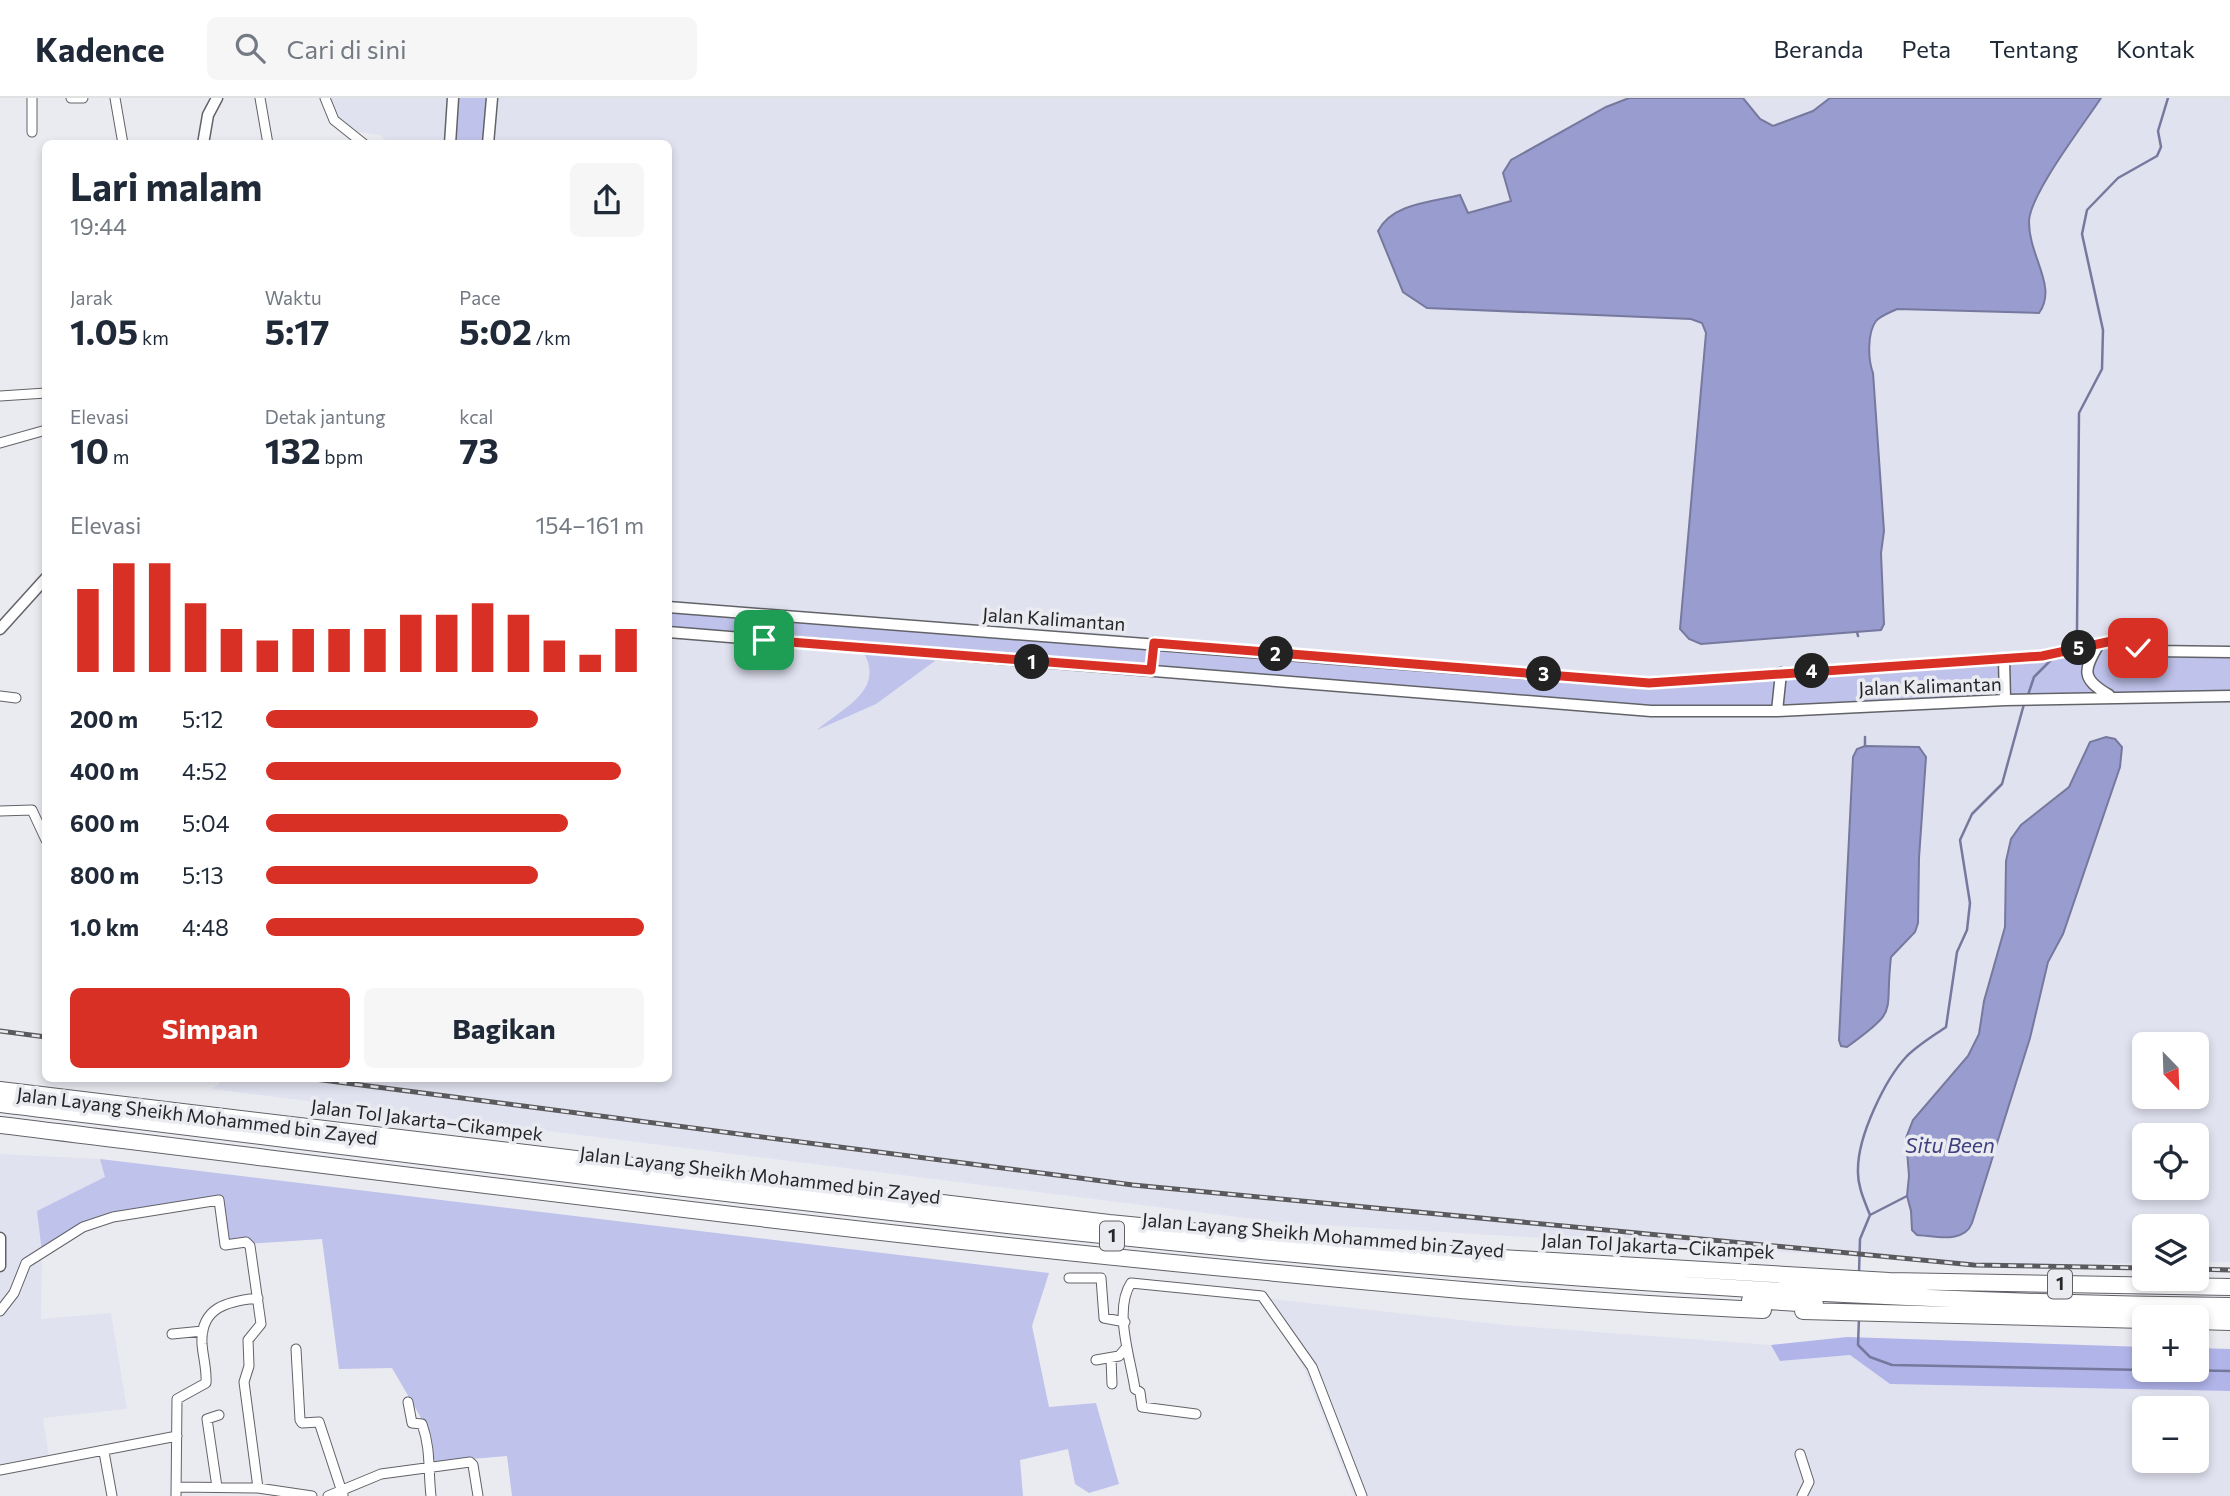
<!DOCTYPE html>
<html lang="id">
<meta charset="utf-8">
<style>
:root{--surface:#fff;--page:#f6f6f7;--text:#1f2937;--muted:#747a83;--line:#e0e1e3;--accent:#d93025}
body{margin:0;font-family:Commissioner,sans-serif;background:var(--page);color:var(--text);height:100vh;display:flex;flex-direction:column;font-size:26px;white-space:nowrap}
*{box-sizing:border-box;margin:0}
p{font-size:23px;color:var(--muted)}
.icon{flex:none;width:38px;height:38px;fill:none;stroke:currentColor;stroke-width:2;stroke-linecap:round;stroke-linejoin:round}
.map{position:relative;flex:1;overflow:hidden}
.drawer{position:absolute;left:42px;top:42px;width:630px;height:942px;display:flex;flex-direction:column;background:var(--surface);border-radius:10px;box-shadow:0 4px 10px #0003}
.drawer>*{flex:none}
.needle{width:46px;rotate:157deg}
.controls{position:absolute;left:2132px;top:934px;display:grid;gap:14px}
.controls a{display:grid;place-items:center;width:77px;height:77px;border-radius:10px;background:var(--surface);box-shadow:0 4px 10px #0003;font-size:35px}
.pin{position:absolute;display:grid;place-items:center;width:60px;height:60px;color:#fff;margin:-30px;border-radius:14px;box-shadow:0 4px 10px #0006}
.km{position:absolute;width:35px;height:35px;margin:-18px;border-radius:50%;background:#222;color:#fff;font-size:19px;line-height:35px;text-align:center}
.round{display:grid;place-items:center;flex:none;width:74px;height:74px;border-radius:10px;background:var(--page)}
.summary{display:flex;align-items:center;justify-content:space-between;height:119px;padding:0 28px}
h1{font-size:38px;font-weight:700;line-height:52px}
.figures{display:grid;grid-template-columns:repeat(3,1fr);gap:10px;height:119px;padding:7px 28px}
.figures div{display:grid;align-content:center}
.figures b{font-size:35px;font-weight:700}
.figures small{font-size:19px;font-weight:400}
.figures p{font-size:19px}
.chart{height:196px;padding:14px 28px}
.chart p{display:flex;justify-content:space-between}
.chart svg{width:100%;height:126px;margin-top:7px;stroke:var(--accent);stroke-width:6}
.button{display:flex;gap:14px;margin-top:auto;padding:14px 28px}
.button a{flex:1;height:80px;border-radius:10px;background:var(--accent);color:#fff;font-size:28px;font-weight:700;line-height:80px;text-align:center}
.button a+a{background:var(--page);color:var(--text)}
ul{padding:0 28px;list-style:none;font-size:23px}
li{display:grid;grid-template-columns:112px 84px 1fr;align-items:center;height:52px}
li i{height:18px;border-radius:9px;background:var(--accent)}
header{display:flex;align-items:center;gap:42px;box-sizing:border-box;height:98px;padding:0 35px;background:var(--surface);border-bottom:2px solid var(--line)}
header strong{font-size:33px}
nav{display:flex;gap:38px;margin-inline-start:auto;font-size:24px}
.search{width:490px;height:63px;background:var(--page);display:flex;align-items:center;gap:18px;box-sizing:border-box;padding:0 24px;border-radius:10px;color:var(--muted);font-size:26px}
.map>svg:first-child{display:block}
.built{fill:#e1e2f0;fill-rule:evenodd}
.green{fill:#bfc2ea}
.forest{fill:#b0b4e9}
.water{fill:#999ccf;stroke:#76799d;stroke-width:2}
.lines{fill:none;stroke-linecap:round;stroke-linejoin:round}
.stream{stroke:#76799d;stroke-width:2.5}
.minor-casing{stroke:#626368;stroke-width:11}
.tertiary-casing{stroke:#626368;stroke-width:13}
.motorway-casing{stroke:#626368;stroke-width:18}
.minor{stroke:#fff;stroke-width:9}
.tertiary{stroke:#fff;stroke-width:10}
.motorway{stroke:#fff;stroke-width:16}
.rail-casing{stroke:#5a5a5d;stroke-width:5}
.rail{stroke:#eaebf1;stroke-width:2.5;stroke-dasharray:8;stroke-linecap:butt}
.route-casing{stroke:#fff;stroke-width:14}
.route{stroke:#d93025;stroke-width:9}
.labels{text-anchor:middle;stroke-width:7;stroke-linejoin:round;paint-order:stroke}
.shield{fill:#eaebf1;stroke:#616164;stroke-width:2}
.shield-label{font-size:18px;font-weight:bold;fill:#262628}
.street-label{font-size:19px;fill:#262628;stroke:#eaebf1}
.water-label{font-size:21px;font-style:italic;fill:#403f7f;stroke:#eaebf1}
</style>
<header>
<strong>Kadence</strong>
<div class="search"><svg class="icon" aria-label="search" viewBox="0 0 24 24"><circle cx="10" cy="10" r="6"/><path d="M15 15l6 6"/></svg>Cari di sini</div>
<nav><a>Beranda</a><a>Peta</a><a>Tentang</a><a>Kontak</a></nav>
</header>
<div class="map">
<svg width="2230" height="1398" viewBox="0 0 2230 1398">
<rect width="100%" height="100%" fill="#eaebf1"/>
<!-- built -->
<path class="built" d="M327 0H2230V1164H2196V1129H2144V1165L2007 1167 1287 1125 212 991 226 980H668V46L389 45 380 37 338 31ZM2144 947H2196V999H2144ZM2144 1038H2196V1090H2144Z
M0 1056 100 1061 106 1079 42 1154 41 1221 111 1215 127 1311 43 1320 50 1365 0 1371Z
M1264 1200 1505 1227 1771 1247 1780 1263 1850 1257 1890 1286 2230 1293V1398H1354L1305 1273ZM2144 1311H2196V1363H2144Z"/>
<!-- green -->
<path class="green" d="M453 0H492L488 45 450 46Z
M668 509 1649 585 2004 561 2112 543 2138 550 2230 554V596L1651 613 943 557 876 606 817 632C845 608 888 591 861 550L669 534Z
M100 1061 1049 1175 1032 1228 1049 1309 1096 1305 1119 1386 1089 1395 1075 1386 1068 1351 1020 1362 1023 1398H512L507 1358 435 1364 420 1318 392 1270 339 1271 322 1141 231 1147 222 1105 82 1128 42 1154 37 1113 105 1079Z"/>
<!-- forest -->
<path class="forest" d="M1847 1239 2144 1249V1272H2196V1250L2230 1251V1293L1890 1286 1850 1257 1780 1263 1771 1247Z"/>
<!-- water -->
<path class="water" d="M1629 0H1743L1760 21 1773 28 1813 13 1830 0H2101C2084 26 2029 97 2029 124 2029 159 2058 189 2039 215L1897 211C1891 214 1880 218 1876 223 1867 235 1868 262 1873 275L1884 433 1881 455 1884 526 1881 532 1701 546 1689 541 1680 531 1706 235 1702 225 1691 221 1427 210 1403 194 1378 133C1392 105 1433 104 1460 97L1468 115 1511 103 1503 75 1511 62 1606 9Z
M2106 639 2115 641 2122 649 2120 669 2063 836 2048 864 2030 940 1972 1125C1964 1146 1935 1138 1917 1137L1912 1132 1911 1113 1907 1098 1909 1078 1906 1040 1913 1022 1968 958 1979 936 1984 903 2005 829 2006 763 2011 741 2021 727 2069 689 2090 644Z
M1865 648 1919 649 1926 659 1919 760 1918 825 1915 834 1891 859C1884 918 1901 910 1847 949L1841 948 1839 942 1853 659 1857 651Z"/>
<g class="lines">
<!-- stream -->
<path class="stream" d="M1857 534 1858 538
M2065 548 2077 532 2079 315 2102 271 2103 232 2082 136 2087 112 2118 80 2157 58 2161 49 2158 33 2168 0
M2028 597 2034 579 2053 560
M1865 648V639
M1870 1117 1907 1098
M1859 1175 1860 1141 1870 1117C1864 1102 1857 1087 1858 1071 1858 1038 1885 981 1907 958 1918 947 1933 938 1946 929L1957 854 1967 832 1970 805 1960 742 1972 716 2002 686 2024 606
M1859 1220 1858 1247 1870 1259 1892 1267 2144 1272
M2179 1272 2230 1273"/>
<defs>
<path id="minor" d="M71 0H83
M115 0 123 46
M260 0 268 46
M325 0 334 22 364 46
M32 34V0
M0 298 46 295
M0 345 46 332
M0 598 16 600
M0 713 32 712 46 742
M1069 1180H1101L1104 1220 1125 1224
M0 1213 14 1195 26 1165 83 1129 113 1119 219 1102 225 1147 246 1144 250 1148 261 1226 248 1242 249 1268 244 1284 258 1390
M172 1236 203 1233
M296 1251 300 1322 302 1325 319 1324 343 1397
M1111 1260 1112 1286
M1096 1262 1119 1258 1125 1251
M408 1304 412 1325 422 1326C431 1351 428 1372 431 1398
M1196 1316 1142 1309 1140 1294 1135 1291C1131 1262 1113 1212 1131 1185L1262 1198 1312 1269 1362 1398
M104 1354 112 1398
M1800 1356 1809 1384 1802 1398
M0 1372 177 1338
M178 1389 258 1390 312 1398
M217 1389 207 1321 219 1317
M176 1398 177 1301 206 1285C207 1272 203 1259 202 1246 200 1209 228 1203 258 1200
M328 1398 381 1376 470 1364 473 1367 478 1398"/>
<path id="tertiary" d="M203 46 208 17 217 0
M450 46 453 0
M488 46 492 0
M668 509 1649 585 2042 558 2112 543 2153 553 2230 554
M0 531 46 480
M668 534 1651 613H1777L2005 602 2230 598
M2099 546C2083 572 2081 581 2109 597
M2004 561 2005 602
M1151 572 1154 545
M1777 613 1781 575
M0 1140V1168"/>
<path id="motorway" d="M0 992 1109 1125 1306 1144 1485 1159 1889 1183 2230 1189
M0 1006C741 1096 1482 1201 2230 1208
M0 1027C401 1076 802 1129 1204 1168 1390 1186 1577 1204 1763 1212
M1750 1202 1815 1206
M1803 1213 2144 1222
M2196 1223 2230 1224"/>
</defs>
<!-- minor casing -->
<use href="#minor" class="minor-casing"/>
<!-- tertiary casing -->
<use href="#tertiary" class="tertiary-casing"/>
<!-- motorway casing -->
<use href="#motorway" class="motorway-casing"/>
<!-- minor -->
<use href="#minor" class="minor"/>
<!-- tertiary -->
<use href="#tertiary" class="tertiary"/>
<!-- motorway -->
<use href="#motorway" class="motorway"/>
<defs>
<path id="rail" d="M0 933 46 939
M307 980 1133 1087 1974 1167 2144 1170
M2196 1171 2230 1172"/>
</defs>
<!-- rail casing -->
<use href="#rail" class="rail-casing"/>
<!-- rail -->
<use href="#rail" class="rail"/>
</g>
<g class="lines">
<defs>
<path id="route" d="M764 542 1151 572 1154 545 1649 585 2042 558 2112 543 2138 550"/>
</defs>
<!-- route casing -->
<use href="#route" class="route-casing"/>
<!-- route -->
<use href="#route" class="route"/>
</g>
<g class="labels">
<!-- shield labels -->
<g class="shield">
<rect x="1100" y="1123.5" width="24" height="29" rx="5"/>
<rect x="2048" y="1171.5" width="24" height="29" rx="5"/>
</g>
<g class="shield-label">
<text x="1112" y="1144">1</text>
<text x="2060" y="1192">1</text>
</g>
<!-- street labels -->
<g class="street-label">
<text transform="translate(1054 521) rotate(4)" y="7">Jalan Kalimantan</text>
<text transform="translate(1930 588) rotate(-2)" y="7">Jalan Kalimantan</text>
<text transform="translate(197 1018) rotate(7)" y="7">Jalan Layang Sheikh Mohammed bin Zayed</text>
<text transform="translate(427 1022) rotate(7)" y="7">Jalan Tol Jakarta–Cikampek</text>
<text transform="translate(760 1077) rotate(7)" y="7">Jalan Layang Sheikh Mohammed bin Zayed</text>
<text transform="translate(1323 1137) rotate(5)" y="7">Jalan Layang Sheikh Mohammed bin Zayed</text>
<text transform="translate(1658 1148) rotate(3)" y="7">Jalan Tol Jakarta–Cikampek</text>
</g>
<!-- water labels -->
<g class="water-label">
<text x="1950" y="1055">Situ Been</text>
</g>
</g>
</svg>
<div class="controls">
<a><svg class="needle" viewBox="-14 -14 28 28"><path d="M0-13l5 13h-10z" fill="#e53935"/><path d="M0 13l5-13h-10z" fill="#747a83"/></svg></a>
<a><svg class="icon" aria-label="locate" viewBox="0 0 24 24"><circle cx="12" cy="12" r="6"/><path d="M12 2v4M12 18v4M2 12h4M18 12h4"/></svg></a>
<a><svg class="icon" aria-label="layers" viewBox="0 0 24 24"><path d="M12 4l9 5-9 5-9-5zM3 14l9 5 9-5"/></svg></a>
<a>+</a>
<a>−</a>
</div>
<div class="pin" style="left:764px;top:542px;background:#1e9e55"><svg class="icon" aria-label="arrive" viewBox="0 0 24 24"><path d="M6 21V4h12l-3 4 3 4H6"/></svg></div>
<div class="pin" style="left:2138px;top:550px;background:#d93025"><svg class="icon" aria-label="check" viewBox="0 0 24 24"><path d="M5 12l5 5 9-10"/></svg></div>
<b class="km" style="left:1032px;top:564px">1</b>
<b class="km" style="left:1276px;top:556px">2</b>
<b class="km" style="left:1544px;top:576px">3</b>
<b class="km" style="left:1812px;top:573px">4</b>
<b class="km" style="left:2079px;top:550px">5</b>
<section class="drawer">
<div class="summary"><div><h1>Lari malam</h1><p>19:44</p></div><a class="round"><svg class="icon" aria-label="share" viewBox="0 0 24 24"><path d="M12 15V3M7 8l5-5 5 5M5 13v7h14v-7"/></svg></a></div>
<div class="figures">
<div><p>Jarak</p><b>1.05<small> km</small></b></div>
<div><p>Waktu</p><b>5:17</b></div>
<div><p>Pace</p><b>5:02<small> /km</small></b></div>
</div>
<div class="figures">
<div><p>Elevasi</p><b>10<small> m</small></b></div>
<div><p>Detak jantung</p><b>132<small> bpm</small></b></div>
<div><p>kcal</p><b>73</b></div>
</div>
<div class="chart"><p><span>Elevasi</span>154–161 m</p>
<svg viewBox="0 0 160 44" preserveAspectRatio="none"><path d="M5 44V15M15 44V6M25 44V6M35 44V20M45 44V29M55 44V33M65 44V29M75 44V29M85 44V29M95 44V24M105 44V24M115 44V20M125 44V24M135 44V33M145 44V38M155 44V29"/></svg>
</div>
<ul>
<li><b>200 m</b>5:12<i style="width:72%"></i></li>
<li><b>400 m</b>4:52<i style="width:94%"></i></li>
<li><b>600 m</b>5:04<i style="width:80%"></i></li>
<li><b>800 m</b>5:13<i style="width:72%"></i></li>
<li><b>1.0 km</b>4:48<i style="width:100%"></i></li>
</ul>
<div class="button"><a>Simpan</a><a>Bagikan</a></div>
</section>
</div>
